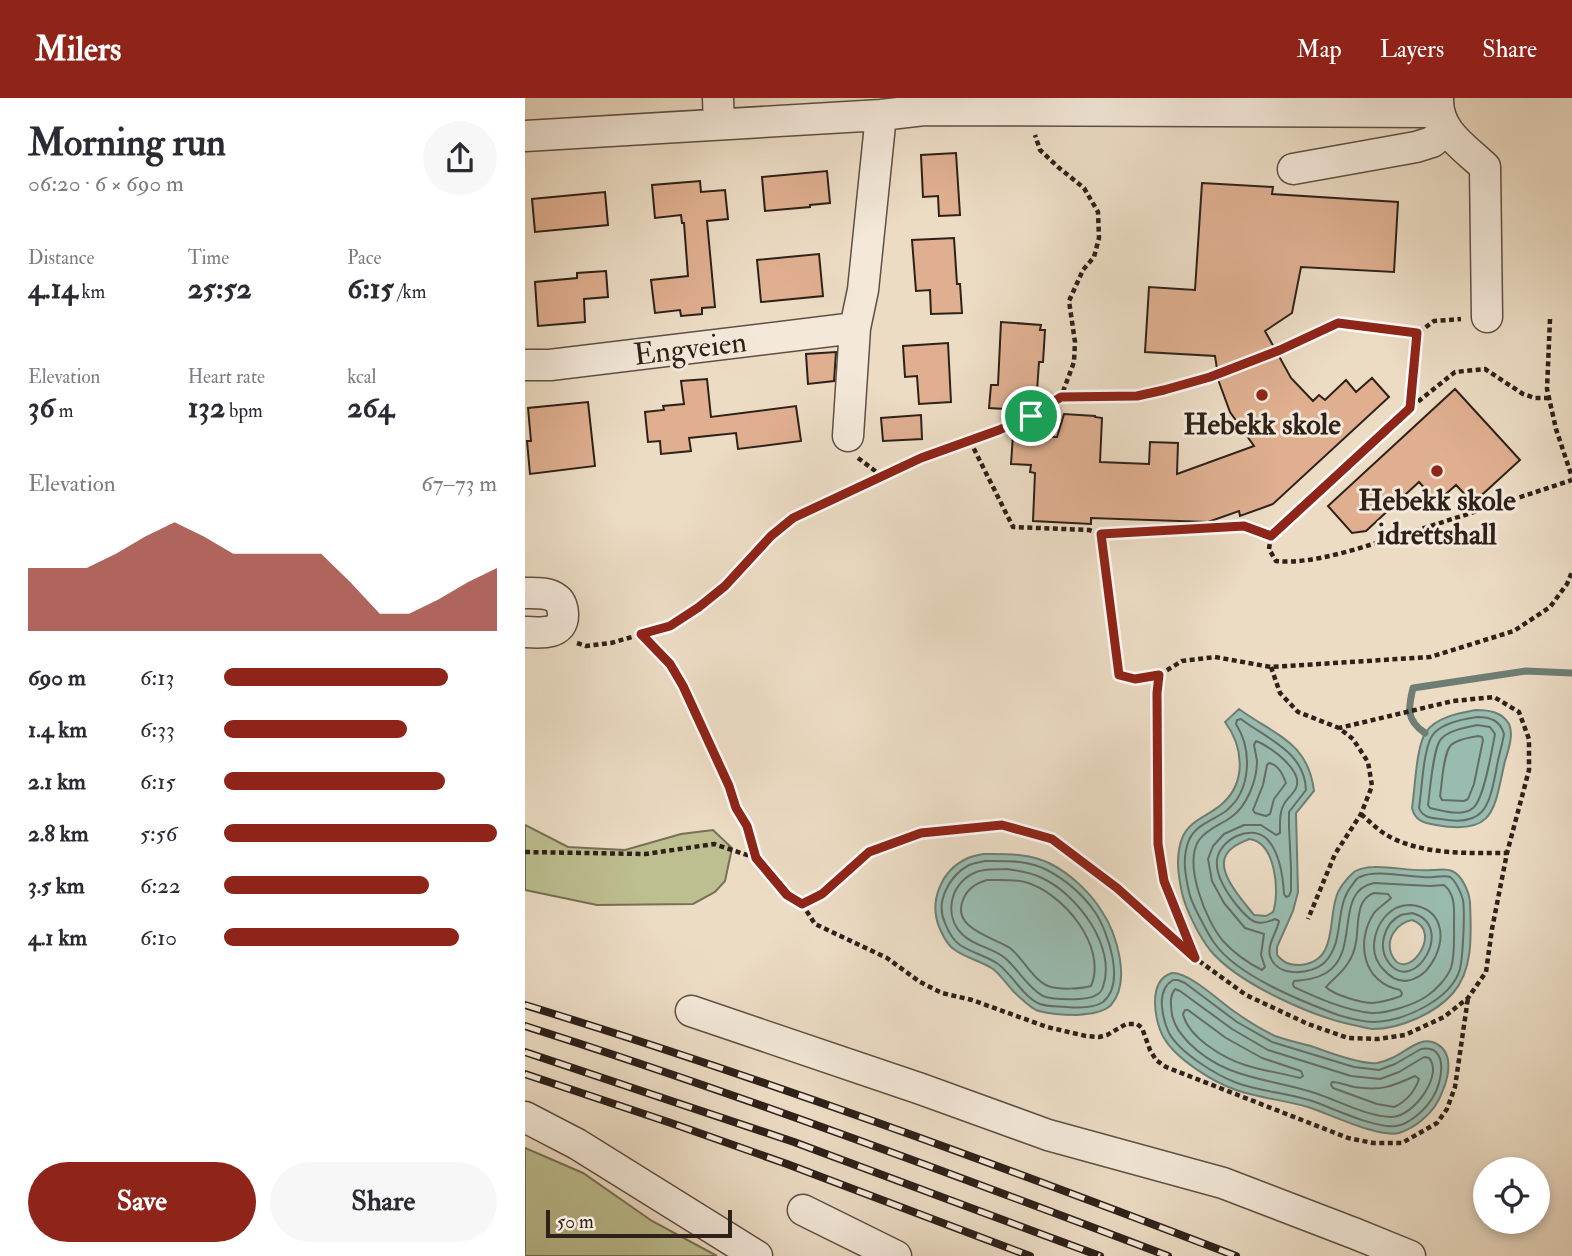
<!DOCTYPE html>
<meta charset="utf-8">
<style>
:root{--surface:#fff;--page:#f7f7f7;--text:#2b2b33;--muted:#7c7c81;--accent:#8f2418}
body{margin:0;font-family:"IM FELL Double Pica",serif;background:var(--page);color:var(--text);height:100vh;display:flex;flex-direction:column;font-size:26px;white-space:nowrap}
*{box-sizing:border-box;margin:0}
p{font-size:23px;color:var(--muted)}
.icon{flex:none;width:38px;height:38px;fill:none;stroke:currentColor;stroke-width:2;stroke-linecap:round;stroke-linejoin:round}
.map{position:relative;flex:1;overflow:hidden}
.side{display:flex;flex-direction:column;background:var(--surface);width:525px}
.side>*{flex:none}
.buttons{position:absolute;left:948px;top:1059px;display:grid;gap:14px}
.buttons a{display:grid;place-items:center;width:77px;height:77px;border-radius:50%;background:var(--surface);box-shadow:0 4px 10px #0003;font-size:35px}
.scale{position:absolute;left:21px;bottom:18px;width:186px;box-sizing:border-box;padding-left:7px;border:4px solid #2e211a;border-top:0;font-size:19px;line-height:24px;white-space:nowrap;color:#2e211a;-webkit-text-stroke:5px #f3e8d9;paint-order:stroke}
.pin{position:absolute;display:grid;place-items:center;width:60px;height:60px;color:#fff;margin:-30px;border:4px solid #fff;border-radius:50%;box-shadow:0 2px 7px #0007}
.round{display:grid;place-items:center;flex:none;width:74px;height:74px;border-radius:37px;background:var(--page)}
.head{display:flex;align-items:center;justify-content:space-between;height:119px;padding:0 28px}
h1{font-size:38px;font-weight:700;line-height:52px}
.figures{display:grid;grid-template-columns:repeat(3,1fr);gap:10px;height:119px;padding:7px 28px}
.figures div{display:grid;align-content:center}
.figures b{font-size:30px;font-weight:700}
.figures small{font-size:19px;font-weight:400}
.figures p{font-size:19px}
.chart{height:196px;padding:14px 28px}
.chart p{display:flex;justify-content:space-between}
.chart svg{width:100%;height:126px;margin-top:7px;fill:var(--accent);opacity:.7}
.primary-button{display:flex;gap:14px;margin-top:auto;padding:14px 28px}
.primary-button a{flex:1;height:80px;border-radius:42px;background:var(--accent);color:#fff;font-size:28px;font-weight:700;line-height:80px;text-align:center}
.primary-button a+a{background:var(--page);color:var(--text)}
ul{padding:0 28px;list-style:none;font-size:23px}
li{display:grid;grid-template-columns:112px 84px 1fr;align-items:center;height:52px}
li i{height:18px;border-radius:9px;background:var(--accent)}
header{display:flex;align-items:center;gap:42px;box-sizing:border-box;height:98px;padding:0 35px;background:var(--accent);color:#fff}
header strong{font-size:33px}
nav{display:flex;gap:38px;margin-inline-start:auto;font-size:24px}
main{display:flex;flex:1;min-height:0}
.map>svg:first-child{display:block}
.green{fill:#bdbf90;stroke:#767055;stroke-width:2}
.water{fill:#99bcb0;stroke:#6e7e74;stroke-width:2;fill-rule:evenodd}
.lines{fill:none;stroke-linecap:round;stroke-linejoin:round}
.shore{stroke:#646e65;stroke-width:2}
.stream{stroke:#6e7e74;stroke-width:7}
.building{fill:#dfaf90;stroke:#2e211a;stroke-width:2}
.minor-casing{stroke:#5e5044;stroke-width:33}
.path{stroke:#2e211a;stroke-width:4.5;stroke-dasharray:5 3.5;stroke-linecap:butt}
.minor{stroke:#f3e8d9;stroke-width:30}
.rail-casing{stroke:#2e211a;stroke-width:8}
.rail{stroke:#f3e8d9;stroke-width:5;stroke-dasharray:16;stroke-linecap:butt}
.route-casing{stroke:#fff;stroke-width:14}
.route{stroke:#8f2418;stroke-width:9}
.poi-dot{fill:#8f2418;stroke:#f3e8d9;stroke-width:2.5}
.labels{text-anchor:middle;stroke-width:6;stroke-linejoin:round;paint-order:stroke}
.street-label{font-size:30px;fill:#2e211a;stroke:#f3e8d9}
.poi-label{font-size:30px;font-weight:bold;fill:#2e211a;stroke:#f3e8d9}
</style>
<header>
<strong>Milers</strong>
<nav><a>Map</a><a>Layers</a><a>Share</a></nav>
</header>
<main>
<section class="side">
<div class="head"><div><h1>Morning run</h1><p>06:20 · 6 × 690 m</p></div><a class="round"><svg class="icon" aria-label="share" viewBox="0 0 24 24"><path d="M12 15V3M7 8l5-5 5 5M5 13v7h14v-7"/></svg></a></div>
<div class="figures">
<div><p>Distance</p><b>4.14<small> km</small></b></div>
<div><p>Time</p><b>25:52</b></div>
<div><p>Pace</p><b>6:15<small> /km</small></b></div>
</div>
<div class="figures">
<div><p>Elevation</p><b>36<small> m</small></b></div>
<div><p>Heart rate</p><b>132<small> bpm</small></b></div>
<div><p>kcal</p><b>264</b></div>
</div>
<div class="chart"><p><span>Elevation</span>67–73 m</p>
<svg viewBox="0 0 160 44" preserveAspectRatio="none"><path d="M0 44V22L10 22L20 22L30 17L40 11L50 6L60 11L70 17L80 17L90 17L100 17L110 27L120 38L130 38L140 33L150 27L160 22V44z"/></svg>
</div>
<ul>
<li><b>690 m</b>6:13<i style="width:82%"></i></li>
<li><b>1.4 km</b>6:33<i style="width:67%"></i></li>
<li><b>2.1 km</b>6:15<i style="width:81%"></i></li>
<li><b>2.8 km</b>5:56<i style="width:100%"></i></li>
<li><b>3.5 km</b>6:22<i style="width:75%"></i></li>
<li><b>4.1 km</b>6:10<i style="width:86%"></i></li>
</ul>
<div class="primary-button"><a>Save</a><a>Share</a></div>
</section>
<div class="map">
<svg width="1047" height="1158" viewBox="0 0 1047 1158">
<rect width="100%" height="100%" fill="#ecdcc4"/>
<filter id="stains"><feTurbulence type="fractalNoise" baseFrequency=".00286" numOctaves="4"/><feColorMatrix values="0 0 0 0 .2 0 0 0 0 .09 0 0 0 0 .02 0 0 0 .5 -.17"/></filter>
<radialGradient id="worn" r=".72"><stop offset=".6" stop-color="#630" stop-opacity="0"/><stop offset="1" stop-color="#630" stop-opacity=".3"/></radialGradient>
<!-- green -->
<path class="green" d="M0 727 43 749 100 752 156 736 188 732 207 750 200 783 190 794 168 806 72 807 0 792Z
M0 1050 58 1075 127 1123 192 1158H0Z"/>
<!-- water -->
<path class="water" d="M714 611C749 637 783 643 789 693L771 715 773 794 768 813 752 849V857C759 865 764 867 775 867 812 864 803 825 811 800 813 791 822 780 829 774 833 771 843 769 849 769 868 768 887 774 907 772 914 772 921 770 927 773 937 777 944 794 945 804 946 834 949 871 928 895 911 915 875 931 848 931 844 931 838 929 833 928 790 920 713 886 685 852 674 838 661 812 657 795 653 776 650 757 658 738 666 721 686 717 698 705 722 683 718 648 700 624ZM724 741C751 744 755 795 748 814L741 818 729 817C719 804 691 775 701 757 706 748 716 745 724 741ZM887 822C921 833 879 890 866 855 861 840 872 825 887 822Z
M951 612C964 612 977 614 984 626 989 637 983 653 980 663 969 710 971 738 911 727 899 725 890 723 887 710 890 692 891 648 901 634 911 619 935 615 951 612Z
M458 756C481 756 505 755 526 766 545 776 564 793 576 812 591 834 607 883 586 907 578 915 563 916 551 917 541 917 525 916 514 913 506 911 496 900 489 894 482 887 476 877 468 871 456 863 441 860 430 852 423 848 418 838 415 831 403 804 416 772 443 760 448 758 453 757 458 756Z
M647 875C665 874 697 906 713 916 724 924 738 932 750 938 761 942 774 945 786 948 802 954 836 967 852 965 857 964 863 962 867 960 881 954 895 938 910 945 929 954 924 977 918 992 914 1004 907 1014 897 1022 890 1028 883 1032 874 1035 853 1040 805 1016 783 1009 759 1002 734 1000 711 992 688 984 651 961 639 940 633 930 630 915 630 904 630 891 634 879 647 875Z"/>
<g class="lines">
<!-- shore -->
<path class="shore" d="M952 619C965 619 975 622 979 636 977 648 973 660 971 673 964 709 959 729 916 721 907 720 898 720 894 710 897 692 898 652 907 638 915 625 938 621 952 619Z
M716 621C742 641 780 654 781 692L764 714V729L766 770V793L764 798 761 799 759 796C758 778 755 755 742 741 726 725 694 742 692 762 690 779 704 798 714 810 726 824 732 829 750 821L754 823C752 834 742 846 745 858 752 880 787 877 800 864 821 842 808 809 828 786 829 784 833 779 835 779 852 770 889 781 909 779 914 779 920 777 925 779 931 783 936 795 938 802 940 816 938 857 935 871 926 902 879 923 849 924 838 924 823 920 813 917 776 903 713 878 690 846 684 838 679 828 674 818 670 810 666 803 664 794 660 776 657 759 664 742 671 726 689 722 701 713 727 692 727 651 711 626L712 622Z
M952 627 965 629 970 636C967 651 959 702 948 710 938 719 917 713 905 710L903 707C905 693 908 650 916 641 924 632 940 630 952 627Z
M953 638 957 639 958 642 949 686 943 701 939 703 917 702 915 698C917 687 918 655 926 647 933 641 944 640 953 638Z
M731 643C745 648 779 673 771 690 769 695 764 699 761 703 754 712 755 725 755 735L751 737 736 727H719L699 736 688 748 683 761 687 783 699 805 720 830 739 836 736 857 740 869 737 872C723 865 709 855 698 843 681 823 658 766 674 742 682 731 695 727 705 720 722 709 732 682 732 663 731 657 730 652 729 647Z
M744 665C754 667 758 677 761 685L749 701 745 716 741 718 730 715 728 712 738 687 742 667Z
M460 763C481 763 503 762 522 772 541 782 558 797 570 814 583 834 601 885 578 904 569 910 553 910 542 909 534 908 523 909 515 906 499 900 486 875 473 866 462 858 447 855 435 847 428 842 423 833 420 825 410 804 424 778 444 767 449 765 455 764 460 763Z
M481 771C494 773 506 774 517 780 552 796 592 849 578 889 577 892 574 896 571 897 563 903 528 902 518 898 503 890 493 871 480 860 468 850 449 848 438 837 418 818 425 786 449 775 459 770 470 772 481 771Z
M462 782C474 782 488 781 500 784 537 794 583 848 566 888 556 891 534 892 523 888 508 882 498 860 485 850 468 839 426 830 438 802 442 791 451 785 462 782Z
M849 785 905 788 919 787C931 797 929 812 929 827 929 840 930 857 926 870 922 880 911 892 902 898 889 907 860 916 846 915 819 912 793 900 769 889L768 886 769 883C780 882 791 881 801 875 836 854 808 793 849 785Z
M849 795 863 796 866 800C861 805 854 809 849 815 830 844 838 885 875 892L877 895 876 898C868 901 857 904 848 905 836 905 809 897 801 889 808 881 817 875 823 865 827 859 830 851 831 844 834 828 830 801 849 795Z
M886 807C949 814 897 917 858 871 841 853 850 822 871 810 875 808 881 807 886 807Z
M887 815C932 827 889 898 864 865 852 850 859 825 876 817 878 816 885 816 887 815Z
M648 882H653L660 885 712 924 747 944 829 969 854 972 870 966 896 951C925 946 917 985 908 999 901 1011 885 1026 871 1028 852 1031 809 1011 790 1004 764 995 737 994 712 985 691 977 655 955 644 935 640 927 638 918 637 909 636 898 638 888 648 882Z
M650 891 655 893 707 931 743 952 826 978 855 981 874 974 899 959 904 960C919 977 888 1019 867 1019 843 1019 814 1003 790 995 744 980 700 982 663 944 655 935 650 929 647 917 646 907 644 899 650 891Z
M660 912H663L701 940 737 960 776 973 778 978 775 980C757 975 738 973 720 967 698 960 663 939 658 916Z
M890 978 894 981C890 993 881 1004 869 1009L852 1006 808 990 806 987 807 984C814 984 821 987 829 989 856 993 866 989 890 978Z"/>
<!-- stream -->
<path class="stream" d="M900 635C881 622 883 611 888 590L1001 573 1047 575"/>
</g>
<!-- building -->
<path class="building" d="M431 55 435 117 414 118 413 98 398 99 396 57Z
M302 73 305 105 285 107V109L240 113 237 79Z
M175 83 176 94 200 92 203 121 182 123 190 209 177 210V216L156 218 155 212 130 215 126 182 163 178 159 125H157L156 117 130 120 127 87Z
M677 85 748 89 747 96 873 104 869 174 776 169 767 215 740 233 766 280 788 303 794 297 800 302 821 282 831 294 847 280 864 299 748 406 715 418 714 413 683 424 566 420V426L508 423 510 375 505 374 506 367 486 366 488 337 532 339 539 316 570 318V319L577 320 575 364 624 366 625 344 653 345 652 376 729 348 705 314 694 284 690 258 620 254 624 189 670 192Z
M80 94 83 127 10 134 7 101Z
M429 140 432 186H435L437 215 406 216 405 192 391 193 387 142Z
M294 156 298 198 236 204 232 162Z
M81 173 83 199 59 201 60 224 13 228 10 184 52 180V175Z
M476 224 516 227 515 232H520L518 264H514L512 293 499 292 498 312 464 310 466 287H473Z
M423 245 426 304 394 306 392 278 380 279 378 248Z
M311 254 309 283 283 286 281 256Z
M182 281 186 319 271 308 276 343 213 351 211 335 164 340 166 353 136 356 135 343 123 344 120 314 139 312 138 308 159 306 156 283Z
M930 291 995 362 948 405 931 387 912 404 894 384 841 433 827 435 803 408Z
M63 304 70 368 5 376 2 343H6L3 310Z
M396 317 397 341 358 343 356 320Z"/>
<g class="lines">
<defs>
<path id="minor" d="M193 0 194 26
M913 0C912 33 938 48 960 69L962 219
M0 38 356 17 399 12 912 14
M768 71 891 49 907 44 921 32
M0 267H25L330 230
M323 338 330 230 338 192 356 17
M0 495C10 495 24 494 32 501 36 504 38 511 38 516 39 537 16 535 0 534
M166 913 396 991 523 1037 698 1085 831 1136 885 1158
M0 1019 52 1046 232 1158
M278 1112 371 1158"/>
</defs>
<!-- minor casing -->
<use href="#minor" class="minor-casing"/>
<!-- path -->
<path class="path" d="M1025 221 1022 291 1031 331 1047 379
M536 299 612 298 639 292 685 279 755 252 813 225 893 235
M1024 300H1010L998 296 960 271 930 274 885 310 746 438 744 451 751 463C788 467 841 448 877 437 934 419 990 401 1047 382
M885 310 893 235 909 223 936 221
M445 343 488 429 564 432 576 436 719 427 746 438
M333 360 357 378
M576 436 594 577 610 581 634 577
M116 536 145 566 158 588 204 688 211 710 222 728 231 760
M52 545 61 548 86 545 145 528 174 509 200 488 246 438 268 420 396 360 473 332 506 318 536 299 549 264 550 244 544 203 558 172 569 159 574 140 573 114 559 90 533 69 515 52 510 37
M746 569 755 595 773 614 814 630 828 641 843 664 847 688 836 716 810 756 783 821
M836 716C846 725 855 734 867 740 902 757 944 755 982 755
M0 754 121 756 189 746 231 760 262 797 277 806 297 796 344 754 396 735 477 727 527 741 592 790 670 860 721 897 783 926 823 940 853 941 880 937 919 919 943 900 961 874 967 831 982 755 1004 672V641L994 614 969 599 928 603 814 630
M277 806 290 826 362 860 395 884 417 895 447 902 522 929 561 938 574 939 582 937 601 926H612L617 930 625 952 631 962 641 969 823 1040 848 1045H877L912 1025 922 1011 930 989 943 900
M669 859 639 783 633 746 632 595 634 577 657 563 690 559 746 569 905 559 989 533 1025 509 1042 486 1047 474"/>
<!-- minor -->
<use href="#minor" class="minor"/>
<defs>
<path id="rail" d="M0 907C241 981 476 1068 711 1158
M0 928C217 997 430 1077 643 1158
M0 954 269 1044 575 1158
M0 976 146 1025 262 1066 505 1158"/>
</defs>
<!-- rail casing -->
<use href="#rail" class="rail-casing"/>
<!-- rail -->
<use href="#rail" class="rail"/>
</g>
<g class="lines">
<defs>
<path id="route" d="M813 225 892 235 885 310 746 438 719 428 576 436 594 577 610 581 634 577 632 595 633 746 639 783 670 860 592 790 527 741 477 727 396 735 344 754 297 796 277 806 262 797 231 760 222 728 211 710 204 688 158 588 145 566 116 536 145 528 174 509 200 488 246 438 268 420 396 360 474 332 506 318 536 299 612 298 639 292 685 279 755 252Z"/>
</defs>
<!-- route casing -->
<use href="#route" class="route-casing"/>
<!-- route -->
<use href="#route" class="route"/>
</g>
<!-- markers -->
<g class="poi-dot">
<circle cx="737" cy="297" r="7"/>
<circle cx="912" cy="373" r="7"/>
</g>
<g class="labels">
<!-- street labels -->
<g class="street-label">
<text transform="translate(165 250) rotate(-7)" y="10">Engveien</text>
</g>
<!-- poi labels -->
<g class="poi-label">
<text x="737" y="336">Hebekk skole</text>
<text x="912" y="412">Hebekk skole<tspan x="912" dy="34">idrettshall</tspan></text>
</g>
</g>
<rect width="100%" height="100%" filter="url(#stains)"/>
<rect width="100%" height="100%" fill="url(#worn)"/>
</svg>
<div class="buttons">
<a><svg class="icon" aria-label="locate" viewBox="0 0 24 24"><circle cx="12" cy="12" r="6"/><path d="M12 2v4M12 18v4M2 12h4M18 12h4"/></svg></a>
</div>
<div class="scale">50 m</div>
<div class="pin" style="left:506px;top:318px;background:#1e9e55"><svg class="icon" aria-label="arrive" viewBox="0 0 24 24"><path d="M6 21V4h12l-3 4 3 4H6"/></svg></div>
</div>
</main>
